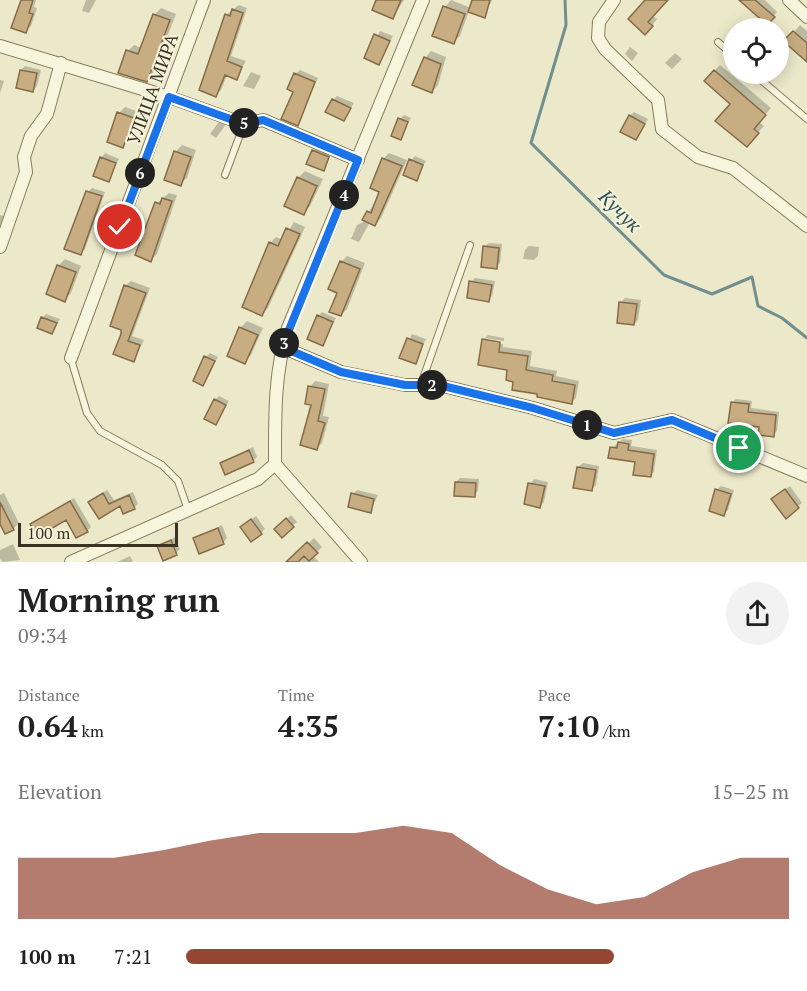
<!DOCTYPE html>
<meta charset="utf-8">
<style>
:root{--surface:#fff;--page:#f2f2f2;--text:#222;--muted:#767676;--accent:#944533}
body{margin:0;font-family:"PT Serif",serif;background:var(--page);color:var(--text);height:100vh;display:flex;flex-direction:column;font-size:22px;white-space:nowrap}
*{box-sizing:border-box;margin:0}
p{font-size:20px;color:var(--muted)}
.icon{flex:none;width:33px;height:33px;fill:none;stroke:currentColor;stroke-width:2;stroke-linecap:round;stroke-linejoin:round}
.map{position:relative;height:562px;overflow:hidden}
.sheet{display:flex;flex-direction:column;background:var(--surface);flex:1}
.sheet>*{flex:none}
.buttons{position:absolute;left:723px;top:18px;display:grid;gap:12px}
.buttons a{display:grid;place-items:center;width:66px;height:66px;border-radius:50%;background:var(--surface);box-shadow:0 3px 15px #0003;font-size:30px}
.scale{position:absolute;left:18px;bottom:15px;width:160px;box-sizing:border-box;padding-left:6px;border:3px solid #3a3222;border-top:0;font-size:16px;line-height:21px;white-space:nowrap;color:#3a3222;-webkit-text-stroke:4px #f4f2d9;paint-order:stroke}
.pin{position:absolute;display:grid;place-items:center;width:51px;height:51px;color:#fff;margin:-26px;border:3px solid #fff;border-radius:50%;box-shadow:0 2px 6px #0007}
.km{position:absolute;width:30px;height:30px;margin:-15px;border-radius:50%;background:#222;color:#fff;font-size:16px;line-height:30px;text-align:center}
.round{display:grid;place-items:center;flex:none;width:63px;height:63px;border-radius:32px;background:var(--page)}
.overview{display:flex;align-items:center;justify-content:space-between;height:102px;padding:0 18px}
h1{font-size:33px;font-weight:700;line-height:45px}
.stats{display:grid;grid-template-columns:repeat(3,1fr);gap:9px;height:102px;padding:6px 18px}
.stats div{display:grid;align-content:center}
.stats b{font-size:30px;font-weight:700}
.stats small{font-size:16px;font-weight:400}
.stats p{font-size:16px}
.chart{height:168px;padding:12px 18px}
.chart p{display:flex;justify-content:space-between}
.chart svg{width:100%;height:108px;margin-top:6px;fill:var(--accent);opacity:.7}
ul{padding:0 18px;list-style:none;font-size:20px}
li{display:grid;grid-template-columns:96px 72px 1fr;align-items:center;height:45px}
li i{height:15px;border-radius:8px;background:var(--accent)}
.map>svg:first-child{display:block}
.shadow{fill:#0003}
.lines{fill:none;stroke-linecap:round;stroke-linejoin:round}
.stream{stroke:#718f8e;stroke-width:3}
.building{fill:#c8ad82;stroke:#866c46;stroke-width:1.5}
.service-casing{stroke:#887d5f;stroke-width:8}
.minor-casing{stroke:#887d5f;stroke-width:14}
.service{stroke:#f7f5dd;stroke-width:6}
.minor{stroke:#f7f5dd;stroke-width:12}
.route-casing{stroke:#fff;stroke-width:12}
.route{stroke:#1a73e8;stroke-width:8}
.labels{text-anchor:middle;stroke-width:4.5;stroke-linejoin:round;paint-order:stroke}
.street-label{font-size:18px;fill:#3a3222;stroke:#f4f2d9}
.water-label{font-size:20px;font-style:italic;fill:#325358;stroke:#f4f2d9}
</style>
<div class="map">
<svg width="807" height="562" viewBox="0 0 807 562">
<rect width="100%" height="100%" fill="#ece9ca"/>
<!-- shadow -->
<path class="shadow" d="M23 0H36L34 7 37 8 31 26 25 31Z
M86 0H96L89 13 82 11Z
M378 0H404L393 17Z
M451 0 471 8 474 0H492L484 16 469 11 460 36 453 42 445 7Z
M647 0H667L653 16 657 19 651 27 630 19Z
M741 0H765L777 12 767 23Z
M239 5 247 8 231 56 246 61 236 78 227 75 221 90 216 95 226 15Z
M161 8 176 14 153 73 146 80 128 51 134 45 142 48 154 15Z
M800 25 807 31V60L786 41Z
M380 31 393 36 379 63 366 58Z
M630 47 638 53 632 61 625 54Z
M431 51 446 57 438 85 432 92 425 58Z
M675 53 682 59 672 69 665 63Z
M720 65 771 108 759 122 764 126 752 139 732 104 706 80Z
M25 66 41 70 37 86 33 91 21 70Z
M300 70 318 78 298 124 295 91V74Z
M251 72 261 76 254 89 243 86Z
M0 80 4 81 0 93Z
M337 96 354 103 344 119 333 100Z
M125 107 139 112 129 140 122 146 119 113Z
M634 112 648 119 636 139 630 116Z
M404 115 411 118 400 138V119Z
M221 119 227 123 216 138 210 134Z
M182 145 196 150 187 178 180 184 175 152Z
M317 146 332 153 323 169 308 163Z
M105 153 119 159 108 180 101 158Z
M389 153 407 160 381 218 375 224 370 222 359 242 351 239 357 225 363 222 381 191 383 159Z
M415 156 426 161 416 179 411 160Z
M305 171 323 179 310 206 304 213 286 205 299 177Z
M92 188 105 192 85 249 81 253 88 192Z
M169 193 177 195 157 254 151 260 157 203Z
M0 215 4 216 0 226Z
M294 222 305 227 268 308 262 314 270 243 276 237 283 240Z
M489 243 502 244 500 263 496 267 484 247Z
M529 246 539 247 538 256 534 260 523 259 525 250Z
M347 256 365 263 347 309 341 315 338 292 341 262Z
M65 259 81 266 71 293 64 300 58 266Z
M475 278 495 281 492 296 488 300 471 282Z
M131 281 150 288 132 336 144 340 133 361 123 334 125 286Z
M625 298 641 300 638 320 634 324 621 302Z
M322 312 336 318 323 344 318 316Z
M46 314 60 319 52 333 42 318Z
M247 321 263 328 251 355 244 362 229 355 241 327Z
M412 334 426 339 415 362 401 357Z
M488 335 504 338V341L485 338V341L503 344V347L532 351 530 366 557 371 556 376 579 381 576 398 571 402 539 392 515 380 509 369 483 340Z
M210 353 218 357 203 384 206 357Z
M315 381 329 384 323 416 329 417 322 443 316 449 310 387Z
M219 396 229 401 216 423 215 400Z
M736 399 752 401 751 408 779 412 777 431 773 435 732 403Z
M623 439 632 440 631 446 657 450 654 472 650 476 636 461 612 448Z
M253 447 257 457 253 461 221 464Z
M583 463 599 466 596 485 591 490 578 467Z
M460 478 479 479 478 491 474 495 456 482Z
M534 479 548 482 544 502 540 506 530 484Z
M721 486 734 490 728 510 724 514 717 490Z
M790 486 802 503 786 516 777 496Z
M107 490 114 500 133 492 138 504 134 508 120 504 100 517 90 502Z
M357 490 378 495 370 512 353 494Z
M4 493 19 523 13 529 0 520V495Z
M74 498 91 527 87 531 66 518 31 524Z
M291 515 297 522 282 535 276 529Z
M256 516 265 529 261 533 246 523Z
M222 525 227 538 223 543 195 539Z
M175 537 180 549 176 553 159 547Z
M314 538 322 547 313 556 319 562H293L291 560Z
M13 544 20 560 3 562 0 559V550Z
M130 556 133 562H117Z"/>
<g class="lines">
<!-- stream -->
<path class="stream" d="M565 0 566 25 531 143 664 275 712 294 752 277 758 306 782 318 807 338"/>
</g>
<!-- building -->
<path class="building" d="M21 0H33L29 13 33 14 26 33 11 28Z
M376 0H401L393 19 372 10Z
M472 0H490L485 18 468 12Z
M645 0H668L648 22 653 26 645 35 628 19Z
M739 0H755L775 17 767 25Z
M443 6 465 14 454 44 432 36Z
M232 9 243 13 227 61 242 67 237 80 225 75 216 97 199 90 225 14 230 16Z
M153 14 170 20 147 82 118 73 126 50 138 54Z
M793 31 807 43V62L783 41Z
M374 34 390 41 379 65 364 58Z
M424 57 441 64 432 93 412 85Z
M20 70 37 73 33 92 16 88Z
M714 70 766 115 754 129 759 133 747 147 715 121 730 104 704 81Z
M294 73 315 82 298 126 281 119 293 92 287 89Z
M332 99 351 108 344 121 325 112Z
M117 112 134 118 123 148 107 142Z
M629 115 645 124 636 140 620 132Z
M398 118 408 122 401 140 391 136Z
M312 150 329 157 324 171 306 164Z
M174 151 191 157 181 186 164 180Z
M100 157 116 163 109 182 93 176Z
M382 158 402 166 375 226 362 220 367 211 371 213 379 192 370 188Z
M409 159 423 165 417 181 403 175Z
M297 177 317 186 304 215 284 206Z
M86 191 102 196 81 255 64 249Z
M162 198 172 201 151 262 135 255 155 202 160 204Z
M286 228 300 234 262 316 242 307 269 242 278 246Z
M483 246 499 248 497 269 481 267Z
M340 261 360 269 341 316 329 312 337 293 328 289Z
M57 265 76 272 65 302 46 294Z
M469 281 492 285 489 302 467 298Z
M124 285 146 293 128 341 140 345 134 362 113 354 121 334V330L110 326Z
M619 302 637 304 634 325 617 323Z
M317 315 333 322 323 346 307 339Z
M41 317 57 323 52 334 37 328Z
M239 327 258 335 245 364 227 356Z
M407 338 423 344 416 364 399 358Z
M482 339 500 342 499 352 528 356 526 370 553 375 552 381 575 385 572 404 537 397V394L512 390 513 382 506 380 507 370 478 365Z
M204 356 215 361 203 386 193 381Z
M308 386 325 389 318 421 325 423 317 450 300 445 311 405 305 404Z
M214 399 226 405 216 425 204 419Z
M731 402 749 404 748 412 776 415 774 437 758 435 759 427 728 423Z
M618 442 629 444 628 450 654 454 651 477 633 475 635 462 608 458 610 447 617 448Z
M249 450 254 462 225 475 220 463Z
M577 467 596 470 592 491 573 488Z
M455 482 476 483 475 497 454 496Z
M528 483 545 486 540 508 524 504Z
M715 489 731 494 724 516 709 511Z
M785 489 799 508 786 519 771 499Z
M103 493 109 504 129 495 135 509 123 514 120 506 99 519 88 502Z
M351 493 374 499 371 513 348 507Z
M70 501 88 532 76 538 66 520 37 537 30 524Z
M0 502 14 530 5 534 0 524Z
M286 518 294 527 282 538 274 529Z
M251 519 262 534 251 542 240 527Z
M218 528 224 544 199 554 193 538Z
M171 540 177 555 163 561 157 546Z
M307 542 318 553 309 561 304 556 298 562H286Z"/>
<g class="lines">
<defs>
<path id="service" d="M718 42 734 56
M754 74 807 119
M225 175 244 124
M71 359 87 413 100 431 162 465 178 481 188 510
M421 384 470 245"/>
<path id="minor" d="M614 0 599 22 598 38 605 49 658 100 662 129 698 157 733 168 807 226
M789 0 807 17
M0 46 169 97 244 124 263 120 358 160
M0 247 26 172 24 157 31 136 47 114 61 63
M282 347 341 372 405 385H439L533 408 614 433 672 420 807 476
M71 358 204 0
M71 562 258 479 275 464
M361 562 275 464C275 417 274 373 288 328L423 0"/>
</defs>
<!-- service casing -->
<use href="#service" class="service-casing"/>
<!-- minor casing -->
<use href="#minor" class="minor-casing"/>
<!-- service -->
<use href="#service" class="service"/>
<!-- minor -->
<use href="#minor" class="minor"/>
</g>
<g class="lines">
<defs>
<path id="route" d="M120 227 169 97 244 124 263 120 358 160 282 347 341 372 405 385H439L533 408 614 433 672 420 739 448"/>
</defs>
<!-- route casing -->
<use href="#route" class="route-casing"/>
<!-- route -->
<use href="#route" class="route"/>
</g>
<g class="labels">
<!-- street labels -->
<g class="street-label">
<text transform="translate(153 89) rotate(-70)" y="6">УЛИЦА МИРА</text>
</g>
<!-- water labels -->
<g class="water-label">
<text transform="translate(620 211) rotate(45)" y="7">Кучук</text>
</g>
</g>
</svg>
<div class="buttons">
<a><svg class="icon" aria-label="locate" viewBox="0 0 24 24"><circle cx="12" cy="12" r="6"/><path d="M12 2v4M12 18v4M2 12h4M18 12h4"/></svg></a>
</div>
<div class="scale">100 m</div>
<div class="pin" style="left:739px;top:448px;background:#1e9e55"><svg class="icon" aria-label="arrive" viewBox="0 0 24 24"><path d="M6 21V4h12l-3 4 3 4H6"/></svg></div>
<div class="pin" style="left:120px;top:227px;background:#d93025"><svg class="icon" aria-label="check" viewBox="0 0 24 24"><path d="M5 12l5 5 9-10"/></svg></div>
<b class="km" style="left:587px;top:425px">1</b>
<b class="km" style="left:432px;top:385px">2</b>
<b class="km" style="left:284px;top:343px">3</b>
<b class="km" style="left:344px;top:195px">4</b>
<b class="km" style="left:244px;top:123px">5</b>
<b class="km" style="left:140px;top:173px">6</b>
</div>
<section class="sheet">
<div class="overview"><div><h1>Morning run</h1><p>09:34</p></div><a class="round"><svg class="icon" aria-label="share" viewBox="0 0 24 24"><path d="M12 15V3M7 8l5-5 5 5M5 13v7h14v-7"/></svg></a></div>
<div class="stats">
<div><p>Distance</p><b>0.64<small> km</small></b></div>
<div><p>Time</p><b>4:35</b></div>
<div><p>Pace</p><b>7:10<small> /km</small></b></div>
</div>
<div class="chart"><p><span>Elevation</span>15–25 m</p>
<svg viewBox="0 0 160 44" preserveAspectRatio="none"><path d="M0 44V19L10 19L20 19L30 16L40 12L50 9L60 9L70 9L80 6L90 9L100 22L110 32L120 38L130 35L140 25L150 19L160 19V44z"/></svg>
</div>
<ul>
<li><b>100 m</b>7:21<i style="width:71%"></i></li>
</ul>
</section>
